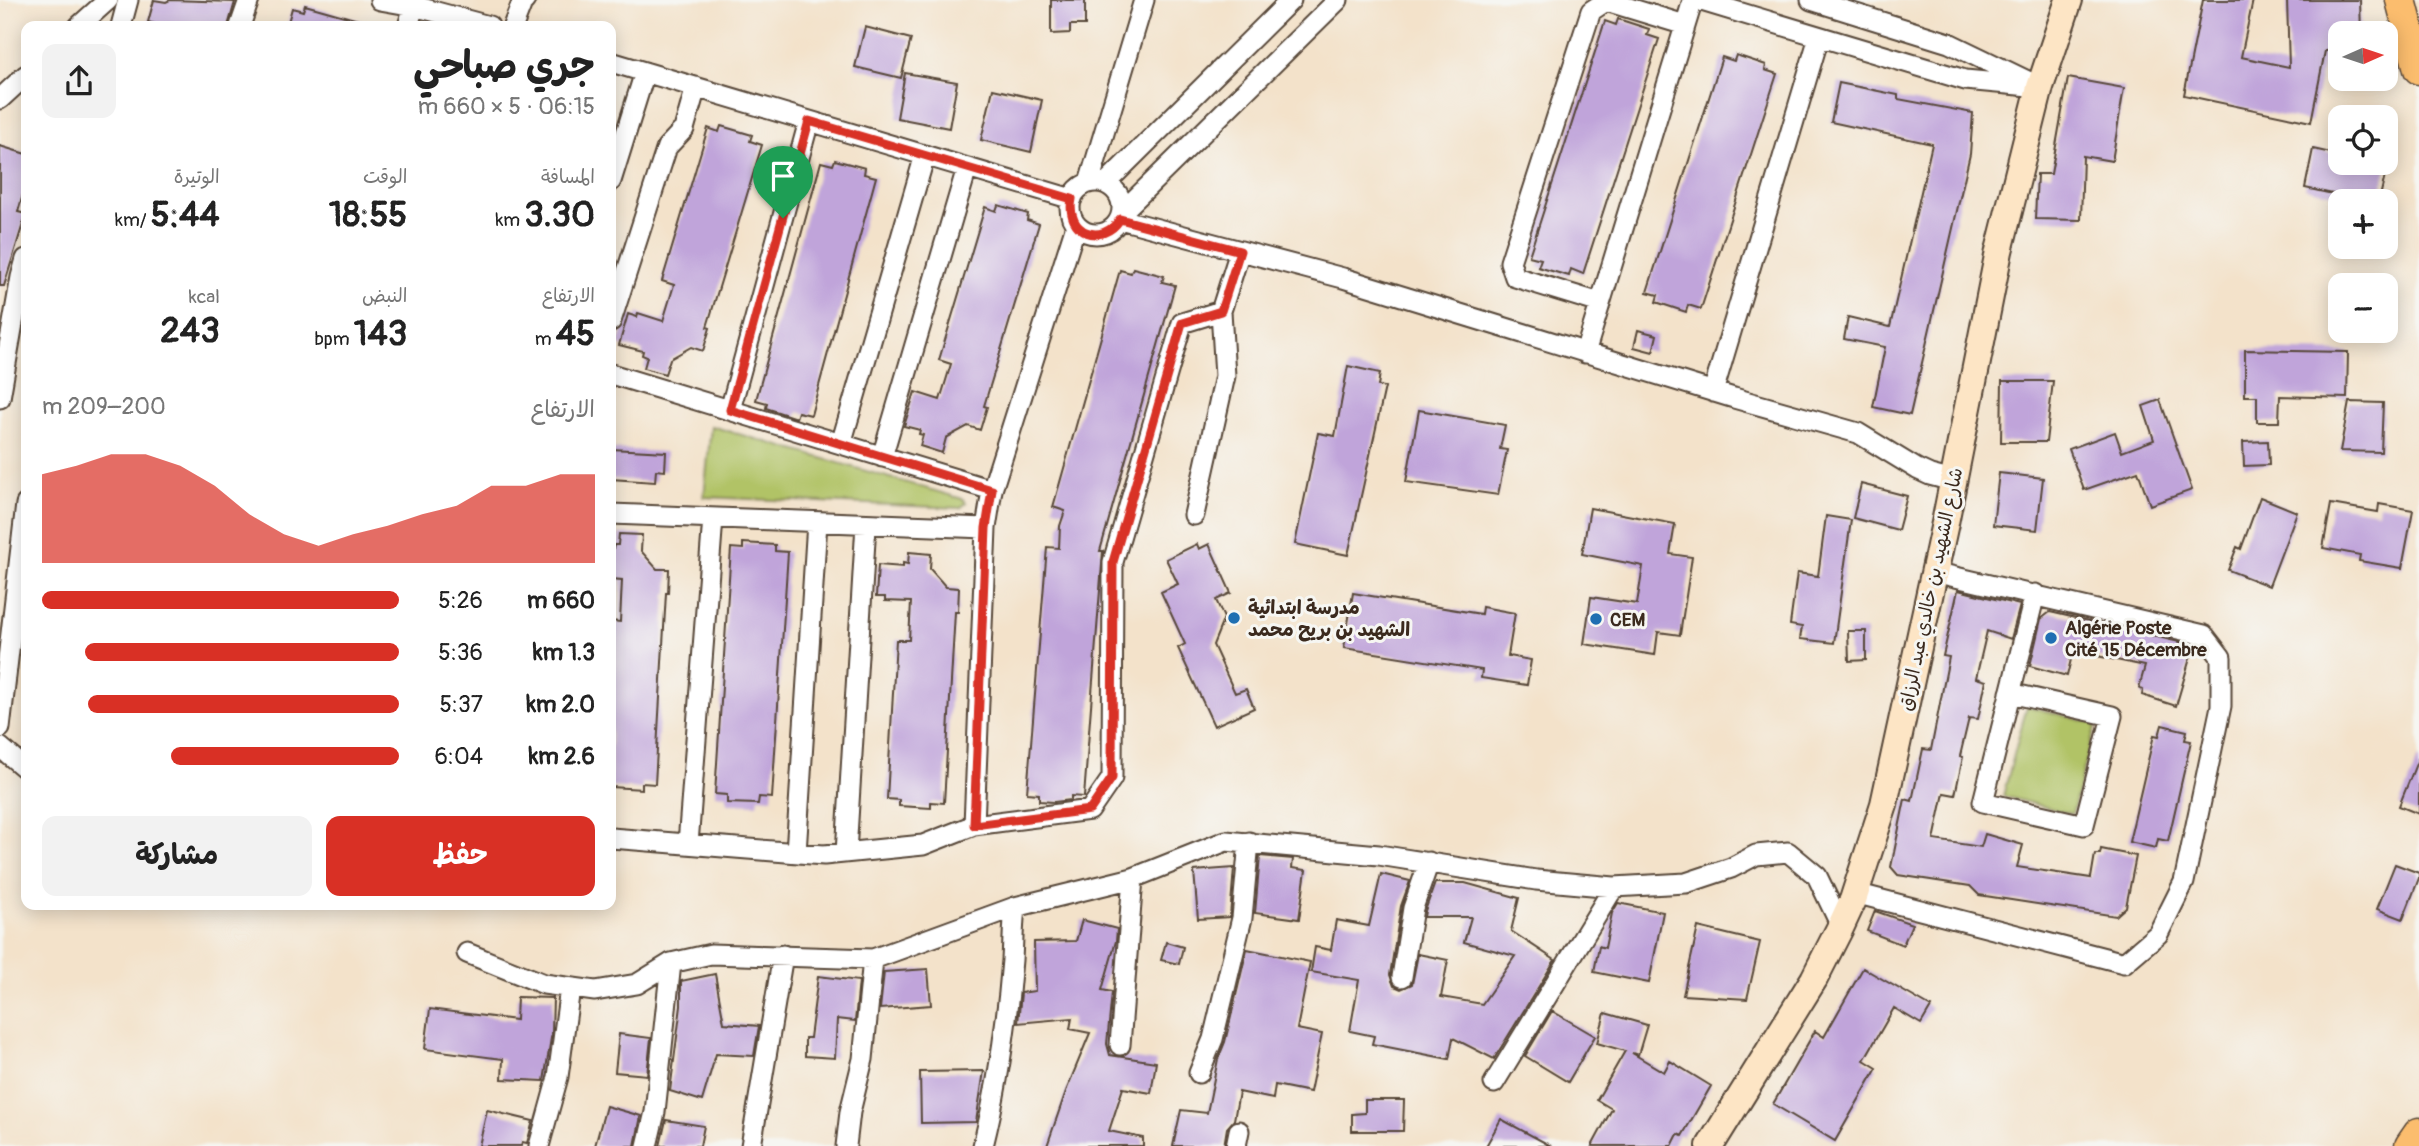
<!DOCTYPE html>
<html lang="ar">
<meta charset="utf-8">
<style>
:root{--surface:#fff;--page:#f2f2f2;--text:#222;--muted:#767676;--accent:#d93025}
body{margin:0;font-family:Pangolin,"Playpen Sans Arabic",sans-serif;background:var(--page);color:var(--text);direction:rtl;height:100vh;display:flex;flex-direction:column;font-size:26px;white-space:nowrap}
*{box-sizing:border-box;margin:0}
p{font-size:23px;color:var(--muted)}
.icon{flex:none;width:38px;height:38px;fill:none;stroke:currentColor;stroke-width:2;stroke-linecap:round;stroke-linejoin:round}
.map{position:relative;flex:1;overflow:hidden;direction:ltr}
.details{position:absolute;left:21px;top:21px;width:595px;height:889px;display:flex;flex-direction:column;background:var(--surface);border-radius:14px;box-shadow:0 4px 18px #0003;direction:rtl}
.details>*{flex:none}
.needle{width:46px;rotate:87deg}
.controls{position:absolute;left:2328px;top:21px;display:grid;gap:14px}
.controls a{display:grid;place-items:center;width:70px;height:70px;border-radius:14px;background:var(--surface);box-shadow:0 4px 18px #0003;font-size:35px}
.pin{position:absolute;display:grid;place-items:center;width:60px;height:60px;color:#fff;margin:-72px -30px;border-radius:50% 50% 50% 0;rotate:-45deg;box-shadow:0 0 7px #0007}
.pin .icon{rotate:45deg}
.round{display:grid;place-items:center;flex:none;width:74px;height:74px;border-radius:14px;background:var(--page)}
.head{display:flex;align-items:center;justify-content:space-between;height:119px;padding:0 21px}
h1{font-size:38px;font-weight:700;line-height:52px}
.stats{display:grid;grid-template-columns:repeat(3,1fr);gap:10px;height:119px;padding:7px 21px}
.stats div{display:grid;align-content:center}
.stats b{font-size:35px;font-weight:700}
.stats small{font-size:19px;font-weight:400}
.stats p{font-size:19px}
.chart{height:196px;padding:14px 21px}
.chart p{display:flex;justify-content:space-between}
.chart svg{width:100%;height:126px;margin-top:7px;fill:var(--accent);opacity:.7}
.action{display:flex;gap:14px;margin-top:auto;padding:14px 21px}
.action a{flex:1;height:80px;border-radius:14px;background:var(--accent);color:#fff;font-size:28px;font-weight:700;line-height:80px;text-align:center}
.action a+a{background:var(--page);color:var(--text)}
ul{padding:0 21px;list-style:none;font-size:23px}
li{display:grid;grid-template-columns:112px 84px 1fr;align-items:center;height:52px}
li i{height:18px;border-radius:9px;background:var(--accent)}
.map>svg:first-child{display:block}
.green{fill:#b1c366;stroke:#767642;stroke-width:2}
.building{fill:#c0a4da}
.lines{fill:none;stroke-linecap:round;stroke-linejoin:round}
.minor-casing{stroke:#574638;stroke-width:23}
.secondary-casing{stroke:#574638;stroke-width:30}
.primary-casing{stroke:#574638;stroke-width:33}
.minor{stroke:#fff;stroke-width:19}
.secondary{stroke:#fde5c5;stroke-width:26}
.primary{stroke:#fbbd6e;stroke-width:30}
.route-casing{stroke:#fff;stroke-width:14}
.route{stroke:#d93025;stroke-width:9}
.poi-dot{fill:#1f6fb2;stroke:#f6f6f2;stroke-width:2.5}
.labels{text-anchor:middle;stroke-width:6;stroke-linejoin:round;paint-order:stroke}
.street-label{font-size:19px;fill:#3b2a1e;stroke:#f6f6f2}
.poi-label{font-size:19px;font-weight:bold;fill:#3b2a1e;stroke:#f6f6f2;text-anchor:start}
</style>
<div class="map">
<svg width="2419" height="1146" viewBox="0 0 2419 1146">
<rect width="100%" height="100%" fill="#f6f6f2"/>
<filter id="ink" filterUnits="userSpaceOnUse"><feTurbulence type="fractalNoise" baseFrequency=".0143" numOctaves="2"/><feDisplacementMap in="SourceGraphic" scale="14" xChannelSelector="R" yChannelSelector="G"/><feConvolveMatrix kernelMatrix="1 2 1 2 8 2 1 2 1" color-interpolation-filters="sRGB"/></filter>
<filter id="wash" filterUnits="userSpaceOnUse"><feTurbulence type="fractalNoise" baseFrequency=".00686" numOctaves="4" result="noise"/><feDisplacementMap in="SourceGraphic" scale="28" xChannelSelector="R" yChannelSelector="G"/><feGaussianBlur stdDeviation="1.57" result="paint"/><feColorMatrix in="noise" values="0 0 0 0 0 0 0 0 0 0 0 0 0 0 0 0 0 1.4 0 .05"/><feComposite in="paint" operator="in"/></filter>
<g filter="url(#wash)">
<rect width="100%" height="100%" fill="#f3e2ca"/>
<!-- green -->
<path class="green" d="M711 426 963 499 966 503 960 508 704 497Z
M2027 706 2096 724 2072 814 2003 796Z"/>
<g id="blocks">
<!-- building -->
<path class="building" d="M154 0 166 2 170 0 235 2 228 26H162L148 22Z
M1051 0H1085V25H1070V33L1051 34Z
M2203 0H2253L2241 57 2289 67 2287 0H2360L2361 33H2340V50L2325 51 2311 122 2184 95Z
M305 5 362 21V26H287L292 8 303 11Z
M1618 19 1649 29 1647 35 1659 39 1583 274 1571 269 1569 276 1538 267 1541 259 1529 256 1605 21 1616 25Z
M865 27 911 39 901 78 855 67Z
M1736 55 1766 65 1765 70 1777 74 1701 309 1688 305 1686 312 1656 302 1658 295 1647 292 1722 57 1734 61Z
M905 73 957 82 949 128 897 118Z
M2068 78 2124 88 2112 161 2083 156 2081 220 2035 219 2037 174H2051Z
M1839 83 1898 95V99L1973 113 1970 154 1910 415 1873 407 1885 347 1844 339 1848 317 1890 327 1932 144 1831 122Z
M993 89 1042 100 1031 152 981 140Z
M721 126 752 135 750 141 762 145 707 327 710 328 703 351 691 347 670 359 665 374 644 368 647 357 642 355 643 351 619 345 628 314 637 317 638 313 663 321 674 285 662 281 708 128 719 132Z
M0 146 26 154V184L18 212 26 214 4 286H0Z
M2313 149 2340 155V163H2388L2379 201H2365L2305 188Z
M835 160 865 168 864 174 876 177 811 415 798 412 796 418 766 408 767 403 756 400 821 162 833 165Z
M998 205 1028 214 1027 220 1039 224 984 406 987 407 980 430 968 426 946 438 942 453 920 446 923 435 919 434 920 430 904 426 915 392 940 400 951 364 939 360 985 207 996 211Z
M1133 268 1164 276 1162 282 1175 285 1100 551H1103L1084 797 1071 796V800L1054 802 1039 801V794L1027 793 1047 547 1059 548 1060 526 1065 511 1053 507 1120 270 1131 273Z
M1638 330 1657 335 1653 352 1634 347Z
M2245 350 2348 352 2347 398 2280 396 2279 422H2257V396H2245Z
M1348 366 1380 373 1378 386 1385 387 1348 555 1295 544 1318 433 1335 436Z
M2002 381H2053L2046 442H2001Z
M2160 400 2192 490 2150 505 2138 471 2084 490 2069 449 2115 432 2122 452 2154 440 2143 406Z
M2349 402 2383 403 2381 452 2340 451Z
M1419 410 1505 425 1500 449 1507 450 1498 495 1406 482Z
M2268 441 2269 465 2244 466 2243 442Z
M611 449 666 452 665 471 656 470 655 482 611 479Z
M1999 473 2043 478 2037 530 1993 525Z
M1861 484 1907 496 1898 530 1853 518Z
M2260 497 2297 512 2269 586 2228 570 2237 547 2241 549Z
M2331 504 2378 512 2379 504 2413 510 2402 568 2359 561 2360 555 2323 548Z
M1590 508 1675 524 1670 554 1692 557 1680 635 1658 632 1655 655 1584 644 1591 597 1637 604 1643 566 1582 554Z
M1826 516 1851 520 1834 643 1800 639 1802 627 1790 625 1797 573 1818 576Z
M619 534 642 535 641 551 657 569H669L668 593H666L655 784 642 783V789L611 787V621L620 622 622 580 611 579V548L613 549 614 545H618Z
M743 543 775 545V551L788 552 772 798 759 797 758 804 727 803V795L715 794 731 548 743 549Z
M1197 544 1199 549 1209 544 1231 593 1216 600 1224 618 1213 645 1235 693 1246 689 1254 708 1214 726 1178 648 1185 644 1161 592 1178 584 1166 559Z
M909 552 931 554 930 569 946 587 959 588 958 612H955L944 803 931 802V808L899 806V800L887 799 896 640H909L911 602 885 601V597H876L878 565 903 567V563L908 564Z
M1958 590 2020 605 2011 639 1987 631 1976 678 1986 681 1978 719 1969 718 1960 756 1963 757 1955 795 1944 793 1934 840 1981 847 1985 834 2023 845 2017 867 2091 878 2095 854H2100L2101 849 2136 856 2126 907 2116 916 1979 895 1970 886 1898 875 1891 867 1905 799 1912 801 1923 749 1931 750 1949 657 1943 656Z
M1353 593 1481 614 1482 607 1515 613 1508 656 1531 660 1527 685 1481 678 1482 670 1344 648Z
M2050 612 2188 644 2193 648 2176 706 2142 695 2143 690 2139 688 2145 666 2073 651 2067 676 2030 666 2041 619Z
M1848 631H1866V660L1849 661Z
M2162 725 2187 731 2185 740 2191 741 2168 841 2158 839 2156 848 2129 842 2154 735 2159 736Z
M2418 759H2419V814L2399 806Z
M1260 856 1293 859 1292 868 1306 870 1299 919 1255 913Z
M2395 864 2419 873V878L2403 919 2377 909Z
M1234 868 1230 917 1198 919 1194 871Z
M1381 874 1410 881 1401 906 1390 975 1394 986 1401 989 1412 984 1418 954 1448 960 1441 997 1482 1004 1515 956 1464 942 1471 917H1424L1425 911 1435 883H1465L1519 898 1511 931 1555 960 1494 1059 1453 1038 1449 1059 1372 1044 1374 1036 1350 1031 1359 980 1311 972 1315 947 1331 950 1336 920 1369 926Z
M1618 903 1663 912 1649 983 1594 972 1599 946 1605 948 1612 913Z
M1875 911 1912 924 1903 945 1867 931Z
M1082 920 1117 929 1116 941 1102 990 1112 992 1107 1044 1110 1055 1156 1062 1151 1093 1123 1088 1109 1131 1143 1138V1146H1047L1066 1091 1090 1033 1070 1029 1072 1018 1018 1023 1021 993 1035 991 1034 942 1076 941Z
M1698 927 1760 942 1747 999 1683 995Z
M1166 942 1183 947 1179 964 1161 960Z
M1247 949 1310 962 1297 1029 1322 1034 1310 1092 1275 1085 1273 1099 1239 1092 1234 1120 1227 1128 1224 1146H1173L1181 1110 1207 1113 1218 1059 1225 1042Z
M1863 968 1931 1007 1921 1024 1894 1008 1864 1060 1877 1068 1835 1141 1773 1104 1815 1031 1824 1037Z
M928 969 931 1005 880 1009 884 972Z
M715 974 724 1023 759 1026 754 1056 716 1054 702 1101 670 1091 681 1006V981Z
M818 976 859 981 855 1021 837 1019 835 1058 805 1056V1038H810Z
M517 997 553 998 552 1032 544 1081 502 1079 503 1059 425 1049 430 1009 516 1020Z
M1552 1011 1595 1036 1568 1082 1525 1056Z
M1605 1013 1647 1025 1638 1055 1632 1053 1664 1072 1670 1061 1711 1086 1682 1136 1678 1134 1672 1146H1592L1612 1109 1597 1100 1625 1051 1597 1043Z
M619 1034 651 1038 647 1075 615 1072Z
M984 1071 976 1122 921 1123 920 1072Z
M1365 1100H1404L1403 1131H1352V1114L1365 1113Z
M606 1106 641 1116 635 1146H595Z
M487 1110 533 1121 527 1143 522 1142 521 1146H479Z
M1501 1119 1551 1146H1486Z
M666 1120 704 1126 700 1146H660Z"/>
</g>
</g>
<g filter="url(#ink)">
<use href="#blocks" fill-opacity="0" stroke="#574638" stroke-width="2"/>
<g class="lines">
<defs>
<path id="minor" d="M380 0 414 6 489 26
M1698 0 1965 80 2040 87 1949 43 1811 0
M79 26 108 0
M121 26 128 0
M240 26 249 0
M408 26 414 6
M513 26 522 3 525 0
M611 62 1072 199
M0 99 26 75
M611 181 645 72
M1070 208a26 26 0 1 1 52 0a26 26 0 1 1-52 0Z
M1089 183 1144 0
M1106 183 1291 0
M1123 211 1338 0
M1120 219 1343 278 1734 398 1858 433 1917 469 1930 475 1953 481
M1600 303 1515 277 1510 262 1591 11 1606 1 1685 25
M611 321 667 147 684 129 696 87
M1585 353 1693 0
M611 374 992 490
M1713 392 1819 37
M0 398 21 277 26 259
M730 410 809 121
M841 444 925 155
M882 457 967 168
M611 514 986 528
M1194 515 1225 376 1221 311
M2010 693 2112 716 2084 825 1983 802 2035 594
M0 728 26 504
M0 747 26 769
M974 825 986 528 992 490 1076 225
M611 838 824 855 923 845 974 825 1090 810 1112 778 1113 562 1182 323 1221 311 1240 251
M688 844 713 518
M796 853 817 522
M846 853 866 524
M1855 893 2124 963 2158 934 2184 882 2221 706V657L2204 635 1934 572
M467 953 544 984 595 991 637 984 671 963 711 954 873 959 1015 907 1133 878 1226 841 1379 855 1536 880 1614 887 1686 883 1731 868 1756 855 1788 852 1817 876 1841 926
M1402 977 1413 908 1429 862
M1120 1045 1133 878
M1199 1073 1213 1039 1242 918 1249 842
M1494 1083 1614 887
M539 1146 558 1077 570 988
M647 1146 655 1112 671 963
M751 1146 783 955
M846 1146 850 1112 863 1059 873 959
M983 1146C998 1086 1007 1022 1012 960 1013 943 1013 925 1015 907
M1236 1146 1239 1131"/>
<path id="secondary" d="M1710 1146 1814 979 1841 926 1853 900 1884 804 1945 523 1999 251 2040 87 2069 0"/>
<path id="primary" d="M2401 0 2419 69
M2410 1146 2419 1133"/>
</defs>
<!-- minor casing -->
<use href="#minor" class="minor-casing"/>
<!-- secondary casing -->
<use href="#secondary" class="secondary-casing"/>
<!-- primary casing -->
<use href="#primary" class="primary-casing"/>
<!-- minor -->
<use href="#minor" class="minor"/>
<!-- secondary -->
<use href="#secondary" class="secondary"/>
<!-- primary -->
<use href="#primary" class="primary"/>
</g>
</g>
<g class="lines" filter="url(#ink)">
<defs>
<path id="route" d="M809 121 1072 199C1065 233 1102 247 1120 219L1240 251 1221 311 1182 323 1113 562 1112 778 1090 810 974 825 986 528 992 490 730 410Z"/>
</defs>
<!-- route casing -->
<use href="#route" class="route-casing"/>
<!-- route -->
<use href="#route" class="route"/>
</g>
<!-- markers -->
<g class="poi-dot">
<circle cx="1234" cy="618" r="7"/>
<circle cx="1596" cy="619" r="7"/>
<circle cx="2051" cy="638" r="7"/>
</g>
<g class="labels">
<!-- street labels -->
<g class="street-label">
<text transform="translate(1930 589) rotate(-78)" y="7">شارع الشهيد بن خالدي عبد الرزاق</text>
</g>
<!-- poi labels -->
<g class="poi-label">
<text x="1248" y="614">مدرسة ابتدائية<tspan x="1248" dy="22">الشهيد بن بريح محمد</tspan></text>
<text x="1610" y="626">CEM</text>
<text x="2065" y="634">Algérie Poste<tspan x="2065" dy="22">Cité 15 Décembre</tspan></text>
</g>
</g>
</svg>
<div class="controls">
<a><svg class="needle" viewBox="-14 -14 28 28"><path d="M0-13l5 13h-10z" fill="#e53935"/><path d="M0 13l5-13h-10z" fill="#767676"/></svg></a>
<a><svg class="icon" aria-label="locate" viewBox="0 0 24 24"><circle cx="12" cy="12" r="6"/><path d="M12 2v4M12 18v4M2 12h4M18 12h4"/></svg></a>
<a>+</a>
<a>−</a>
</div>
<div class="pin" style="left:783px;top:218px;background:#1e9e55"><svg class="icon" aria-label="arrive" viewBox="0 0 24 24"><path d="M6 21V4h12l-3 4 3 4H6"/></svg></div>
<section class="details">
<div class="head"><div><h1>جري صباحي</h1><p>06:15 · 5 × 660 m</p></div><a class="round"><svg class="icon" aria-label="share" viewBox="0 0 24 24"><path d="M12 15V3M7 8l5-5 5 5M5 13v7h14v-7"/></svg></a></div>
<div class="stats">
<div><p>المسافة</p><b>3.30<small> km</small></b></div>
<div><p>الوقت</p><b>18:55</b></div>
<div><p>الوتيرة</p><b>5:44<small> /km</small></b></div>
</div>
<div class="stats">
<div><p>الارتفاع</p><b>45<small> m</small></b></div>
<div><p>النبض</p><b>143<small> bpm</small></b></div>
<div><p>kcal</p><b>243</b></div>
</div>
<div class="chart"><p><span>الارتفاع</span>200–209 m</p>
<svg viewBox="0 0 160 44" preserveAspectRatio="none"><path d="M0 44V13L10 10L20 6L30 6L40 10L50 17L60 27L70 34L80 38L90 34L100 31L110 27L120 24L130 17L140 17L150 13L160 13V44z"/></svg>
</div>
<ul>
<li><b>660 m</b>5:26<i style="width:100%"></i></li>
<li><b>1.3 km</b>5:36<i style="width:88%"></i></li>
<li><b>2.0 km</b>5:37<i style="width:87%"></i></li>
<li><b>2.6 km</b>6:04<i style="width:64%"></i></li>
</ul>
<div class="action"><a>حفظ</a><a>مشاركة</a></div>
</section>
</div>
